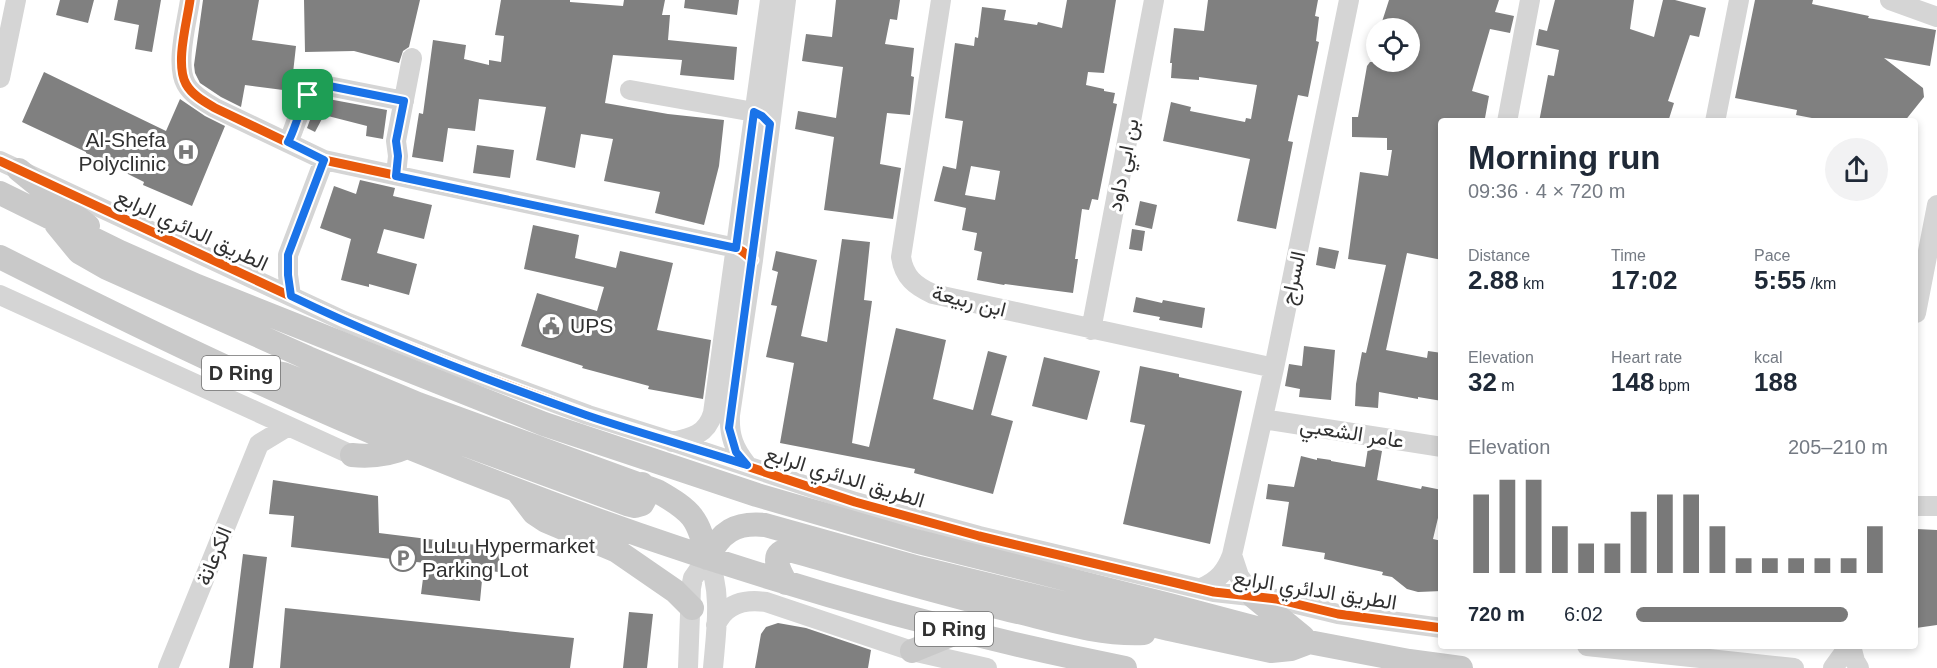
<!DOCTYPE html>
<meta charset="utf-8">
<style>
:root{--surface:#fff;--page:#f2f2f3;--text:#1f2937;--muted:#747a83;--accent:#797979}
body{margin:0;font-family:Arial,Vazirmatn,sans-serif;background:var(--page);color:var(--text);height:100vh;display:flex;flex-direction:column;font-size:22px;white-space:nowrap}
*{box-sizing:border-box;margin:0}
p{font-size:20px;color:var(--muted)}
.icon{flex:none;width:33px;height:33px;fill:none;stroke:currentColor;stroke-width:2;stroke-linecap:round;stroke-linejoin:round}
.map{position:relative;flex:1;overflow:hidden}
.drawer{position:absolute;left:1438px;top:118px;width:480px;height:531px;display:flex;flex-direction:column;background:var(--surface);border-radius:6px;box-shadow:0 3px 9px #0003}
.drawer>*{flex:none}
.fabs{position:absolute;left:1366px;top:18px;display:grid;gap:12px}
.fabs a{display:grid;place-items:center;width:54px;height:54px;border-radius:50%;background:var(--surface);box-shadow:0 3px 9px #0003;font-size:30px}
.pin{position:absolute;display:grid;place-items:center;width:51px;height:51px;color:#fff;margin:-26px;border-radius:12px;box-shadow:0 3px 9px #0006}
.round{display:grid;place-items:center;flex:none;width:63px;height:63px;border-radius:32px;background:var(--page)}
.overview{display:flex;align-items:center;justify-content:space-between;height:102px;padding:0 30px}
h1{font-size:33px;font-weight:600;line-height:45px}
.stats{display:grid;grid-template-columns:repeat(3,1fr);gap:9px;height:102px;padding:6px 30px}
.stats div{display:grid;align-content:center}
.stats b{font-size:26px;font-weight:600}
.stats small{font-size:16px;font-weight:400}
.stats p{font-size:16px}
.chart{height:168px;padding:12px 30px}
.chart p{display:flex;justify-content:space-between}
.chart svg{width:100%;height:108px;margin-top:6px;stroke:var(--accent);stroke-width:6}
ul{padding:0 30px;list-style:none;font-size:20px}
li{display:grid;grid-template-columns:96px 72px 1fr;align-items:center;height:45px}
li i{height:15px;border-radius:8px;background:var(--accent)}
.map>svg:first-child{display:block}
.building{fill:#808080;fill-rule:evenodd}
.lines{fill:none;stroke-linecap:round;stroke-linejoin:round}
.minor{stroke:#d5d5d5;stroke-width:20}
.major{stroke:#c9c9c9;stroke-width:24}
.cycleway-casing{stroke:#fff;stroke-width:13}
.cycleway{stroke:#e8590c;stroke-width:9}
.route-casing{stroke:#fff;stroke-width:12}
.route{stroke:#1a73e8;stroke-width:8}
.labels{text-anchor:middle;stroke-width:6;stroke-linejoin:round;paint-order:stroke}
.shield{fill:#fff;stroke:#6f6f6f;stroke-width:1.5}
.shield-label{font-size:20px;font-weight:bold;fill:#313131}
.poi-label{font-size:21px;fill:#313131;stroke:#fff;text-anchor:start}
.street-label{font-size:21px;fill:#313131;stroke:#fff}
</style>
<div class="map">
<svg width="1937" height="668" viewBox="0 0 1937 668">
<rect width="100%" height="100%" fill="#fff"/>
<!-- building -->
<path class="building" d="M60 0H94L88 23 56 15Z
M118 0H161L152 52 135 49 139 25 114 20Z
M203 0H259L252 40 296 46 291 91 245 85 241 107 221 97 200 83 195 73 194 65Z
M304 0H420L409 47 403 51 399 63 354 51 305 52Z
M501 0H570V2L623 6 624 0H665L662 15H670L668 40 737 47 734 80 680 75 682 60 613 55 605 103 668 114 724 120 719 166 704 225 655 213 660 192 604 181 613 139 581 134 575 168 536 160 546 107 479 99 475 131 448 128 443 162 412 157 419 113 423 114 433 40 466 45 464 59 489 65V60L501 62 504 36 495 35Z
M685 0H739L737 15 684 8Z
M836 0H900L897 20 890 19 885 44 914 48 911 76 914 77 910 115 887 113 880 164 901 168 893 219 824 210 834 137 795 129 798 111 836 118 843 67 802 61 806 34 832 37Z
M1067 0H1116L1104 73 1088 72 1086 85 1104 89V91L1115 93 1113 103 1117 104 1098 200 1092 199 1089 210 1082 209 1075 259H1078L1073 293 1005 284 1004 285 977 280 982 252 974 250 977 233 962 230 966 208 934 201 943 166 956 169 963 121 945 118 955 43 974 46 975 37 978 38 982 7 1006 10 1004 20 1037 25 1038 22 1062 28ZM971 166 1000 171 995 200 965 195Z
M1208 0H1318L1315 16 1319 17 1316 41 1319 42 1308 97 1298 95 1288 141 1293 142 1276 229 1237 221 1250 159 1163 141 1171 102 1191 107 1190 111 1245 122 1246 118 1251 119 1257 85 1199 77V80L1171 78 1172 63H1170L1174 28 1204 31Z
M1389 0H1499L1495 12 1514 16 1510 33 1490 29 1472 91 1489 96 1485 118 1443 119 1442 122V260L1407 253 1386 350 1427 358 1428 351 1442 353V401L1418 397V399L1379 392 1378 408 1355 406 1356 384 1362 352 1366 353 1386 265 1348 259 1360 172 1388 176 1392 150H1387V138L1352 137V117H1358L1367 66 1370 62H1410V28H1380Z
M1555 0H1634L1630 29 1654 37 1663 0H1675L1706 8 1699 37 1690 35 1668 101 1674 103 1668 122H1539L1548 75 1554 76 1559 50 1536 45 1539 29 1547 31Z
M1755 0H1813L1812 4 1869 16 1868 18 1936 30 1930 66 1884 58 1923 88 1924 97 1904 122H1833L1796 115 1797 110 1735 98Z
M44 72 166 131 180 99 205 116 225 126 192 206 143 185 144 182 86 153V152L22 122Z
M323 98 387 110 383 139 366 136 367 126 324 115 315 132 307 128 314 109Z
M477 145 514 150 510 178 473 173Z
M360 180 395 188 393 196 432 205 424 239 384 229 377 253 417 264 409 295 369 284V287L341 280 351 239 320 228 334 186 356 194Z
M1140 201 1157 205 1152 229 1135 225Z
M533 225 579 235 575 258 616 268 620 251 673 263 657 330 711 340 703 399 648 389 649 386 582 368 583 366 521 346 537 293 597 311 604 287 524 269Z
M1132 229 1145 231 1142 251 1129 249Z
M842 239 870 242 864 300 872 301 852 443 869 447 896 328 946 340 933 399 973 410 988 351 1007 356 991 415 1013 421 993 494 914 473 915 469 780 443 794 363 766 357 777 306 771 305 778 272 772 270 776 251 817 260 801 336 827 342Z
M1319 247 1339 251 1335 269 1316 265Z
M1136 297 1162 303 1163 300 1205 308 1202 328 1159 320 1160 317 1133 312Z
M1304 346 1335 350 1331 400 1299 397 1300 389 1285 386 1289 364 1302 366Z
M1044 357 1100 371 1087 420 1032 406Z
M1140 366 1179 374V377L1242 391 1210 544 1123 524 1145 425 1130 422Z
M1368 448 1382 451 1377 480 1421 489 1422 486 1442 490V501L1433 539 1442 541V591L1418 592 1407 589 1392 577 1382 575 1383 572 1324 559 1325 553 1282 546 1289 502 1266 499 1268 484 1294 487 1301 456 1317 460V458L1331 460V461L1365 467Z
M273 480 378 496 379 533 501 548 498 572 483 570 480 601 421 594 425 563 291 547 294 516 269 514Z
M1916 529 1937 530V625L1916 628Z
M243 554 267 557 253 668H229Z
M285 608 574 638 570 668H280Z
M629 612 653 614 647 668H623Z
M778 623 806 628 871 650 868 668H755L761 634 766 627Z"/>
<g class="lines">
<!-- minor -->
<path class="minor" d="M190 0C187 22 175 64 186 84 192 95 205 102 215 108L324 160 736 248 742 251 753 260
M941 0 901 257C904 277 915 286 933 294L1274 368
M1890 0 1937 17
M0 78 16 0
M630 90 754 112 765 118
M1507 122 1530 0
M1715 122 1739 0
M288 142C297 125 301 95 319 86H328L404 101
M0 161 346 322 469 371 588 415 674 442 855 502 979 536 1214 592 1276 599 1338 614 1442 628
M396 175 398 156 396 141 412 58
M0 295 352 455
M291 296 288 275V255L324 160
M1916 313 1937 205
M1091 330 1154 0
M1263 419 1442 447
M672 442C692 438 707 434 713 413L770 0
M747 465C734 449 729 436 730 415L753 260 786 0
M1916 506H1937
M1232 555 1239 576 1254 597
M1201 588C1218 581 1226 571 1232 555L1274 368 1349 0
M716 625C725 603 745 599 766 602L912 651 987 668
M1587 646 1794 668
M1851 646 1855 661 1859 668
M168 668 259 444 287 427
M688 668 691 588 693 578 707 558C723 589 716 633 713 668
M1833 668 1849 646"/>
<!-- major -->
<path class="major" d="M19 170 88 226
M0 193 120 252 197 286 544 424 757 495 915 541 1169 605 1309 642 1409 661 1461 668
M56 224 79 252 107 268 308 358 418 404 657 491C692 511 699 518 707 558
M0 257C135 325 271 391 410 448 641 543 880 619 1125 668
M253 369 283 374 464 444 627 504 635 506 642 504 647 495 642 484
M352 455C372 457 389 455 407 447
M518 492 534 513 546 521 617 551 675 591 692 608
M707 558C721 532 735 522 765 525L919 568 1169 629 1271 651 1291 649 1307 643
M786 583C779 571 767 548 793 551 868 572 942 594 1018 612 1059 622 1101 635 1144 633
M1254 597 1303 637
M912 651 961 631"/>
<defs>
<path id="cycleway" d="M190 0C187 22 175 64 186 84 192 95 205 102 215 108L324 160 736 248 742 251 753 260
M0 161 346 322 469 371 588 415 674 442 855 502 979 536 1214 592 1276 599 1338 614 1442 628"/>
</defs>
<!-- cycleway casing -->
<use href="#cycleway" class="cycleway-casing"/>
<!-- cycleway -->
<use href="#cycleway" class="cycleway"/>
</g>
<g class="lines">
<defs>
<path id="route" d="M324 85 404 101 396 141 398 156 396 176 736 248 754 112 762 116 770 124 729 428 736 452 747 465C694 448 639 433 586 415 486 380 386 342 291 296L288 275V255L324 160 288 142C298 125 302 88 324 85Z"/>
</defs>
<!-- route casing -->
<use href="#route" class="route-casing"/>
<!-- route -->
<use href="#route" class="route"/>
</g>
<!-- icons -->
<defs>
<symbol id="hospital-ring" viewBox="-11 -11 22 22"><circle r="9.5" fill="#fff" stroke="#797979" stroke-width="1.5"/><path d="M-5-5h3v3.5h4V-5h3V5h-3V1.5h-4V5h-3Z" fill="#797979"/></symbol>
<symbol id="civic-ring" viewBox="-11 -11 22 22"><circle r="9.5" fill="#fff" stroke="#797979" stroke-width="1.5"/><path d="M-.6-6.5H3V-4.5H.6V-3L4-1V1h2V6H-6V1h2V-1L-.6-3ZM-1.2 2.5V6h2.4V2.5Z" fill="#797979"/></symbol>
<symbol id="parking-ring" viewBox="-11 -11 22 22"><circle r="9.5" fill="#fff" stroke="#797979" stroke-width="1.5"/><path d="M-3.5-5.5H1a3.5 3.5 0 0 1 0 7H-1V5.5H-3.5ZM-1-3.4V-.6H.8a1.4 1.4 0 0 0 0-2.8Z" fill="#797979"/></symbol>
</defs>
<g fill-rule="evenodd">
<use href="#hospital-ring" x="171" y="137" width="30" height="30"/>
<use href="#civic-ring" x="536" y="311" width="30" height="30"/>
<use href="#parking-ring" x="388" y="543" width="30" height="30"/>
</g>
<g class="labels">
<!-- shield labels -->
<g class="shield">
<rect x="202" y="356" width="78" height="34" rx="4.5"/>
<rect x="915" y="612" width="78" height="34" rx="4.5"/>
</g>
<g class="shield-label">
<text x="241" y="380">D Ring</text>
<text x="954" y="636">D Ring</text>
</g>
<!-- poi labels -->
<g class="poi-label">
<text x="166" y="147" text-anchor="end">Al-Shefa<tspan x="166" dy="24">Polyclinic</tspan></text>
<text x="570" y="333">UPS</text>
<text x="422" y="553">LuLu Hypermarket<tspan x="422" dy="24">Parking Lot</tspan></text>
</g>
<!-- street labels -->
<g class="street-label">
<text transform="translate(1123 165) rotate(-79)" y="7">بن ابي داود</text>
<text transform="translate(192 230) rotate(25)" y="7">الطريق الدائري الرابع</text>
<text transform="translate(1293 278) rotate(-78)" y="7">السراج</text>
<text transform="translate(969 301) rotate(14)" y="7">ابن ربيعة</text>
<text transform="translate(1352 433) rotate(9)" y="7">عامر الشعبي</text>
<text transform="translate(845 477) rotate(17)" y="7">الطريق الدائري الرابع</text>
<text transform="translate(214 556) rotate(-68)" y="7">الكرعانة</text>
<text transform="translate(1315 590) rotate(9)" y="7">الطريق الدائري الرابع</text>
</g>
</g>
</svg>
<div class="fabs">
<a><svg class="icon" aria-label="locate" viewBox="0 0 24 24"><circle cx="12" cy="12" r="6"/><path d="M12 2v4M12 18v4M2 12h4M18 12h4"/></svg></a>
</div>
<div class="pin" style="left:308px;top:95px;background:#1e9e55"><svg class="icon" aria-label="arrive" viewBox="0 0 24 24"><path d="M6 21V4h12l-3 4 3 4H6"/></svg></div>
<section class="drawer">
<div class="overview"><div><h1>Morning run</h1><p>09:36 · 4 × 720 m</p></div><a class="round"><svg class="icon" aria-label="share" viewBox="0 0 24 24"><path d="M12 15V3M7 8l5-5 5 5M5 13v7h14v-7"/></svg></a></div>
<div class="stats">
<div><p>Distance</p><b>2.88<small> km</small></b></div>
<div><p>Time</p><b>17:02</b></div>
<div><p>Pace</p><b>5:55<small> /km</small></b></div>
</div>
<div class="stats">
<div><p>Elevation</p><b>32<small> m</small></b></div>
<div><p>Heart rate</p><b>148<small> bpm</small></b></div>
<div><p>kcal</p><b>188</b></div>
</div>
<div class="chart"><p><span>Elevation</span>205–210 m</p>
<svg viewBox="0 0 160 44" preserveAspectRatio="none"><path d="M5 44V12M15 44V6M25 44V6M35 44V25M45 44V32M55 44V32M65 44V19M75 44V12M85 44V12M95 44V25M105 44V38M115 44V38M125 44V38M135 44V38M145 44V38M155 44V25"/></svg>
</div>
<ul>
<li><b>720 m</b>6:02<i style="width:84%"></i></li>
</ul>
</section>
</div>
